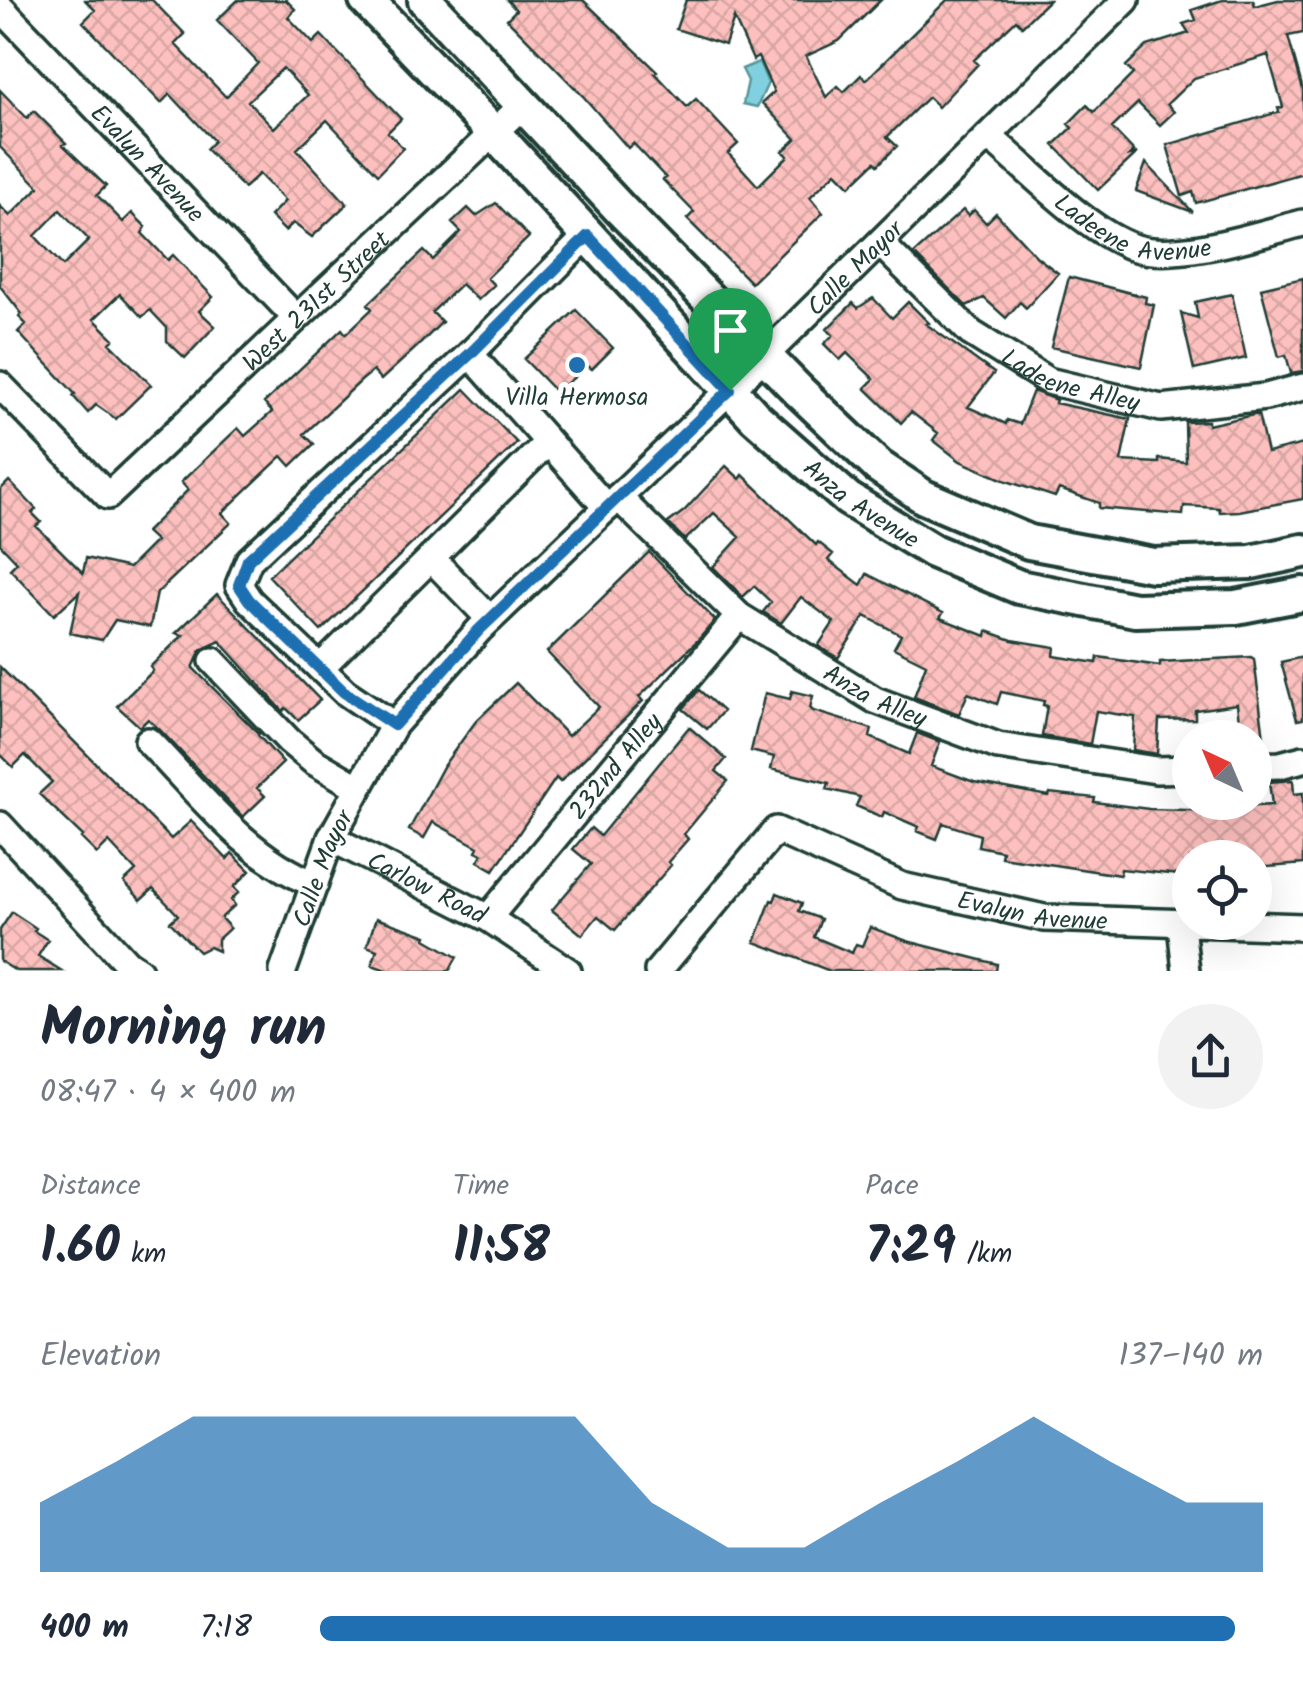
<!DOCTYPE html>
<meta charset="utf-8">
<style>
:root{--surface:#fff;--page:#f2f2f3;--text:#1f2937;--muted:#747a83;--accent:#1f6fb2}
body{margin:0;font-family:Kalam,sans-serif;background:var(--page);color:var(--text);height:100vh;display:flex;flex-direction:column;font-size:38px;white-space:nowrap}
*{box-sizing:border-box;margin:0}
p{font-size:32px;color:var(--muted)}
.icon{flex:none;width:55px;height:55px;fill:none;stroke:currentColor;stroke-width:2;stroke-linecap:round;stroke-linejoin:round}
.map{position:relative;height:971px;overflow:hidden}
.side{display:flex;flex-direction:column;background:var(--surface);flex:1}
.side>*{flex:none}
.needle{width:65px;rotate:316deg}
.buttons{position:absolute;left:1172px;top:720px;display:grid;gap:20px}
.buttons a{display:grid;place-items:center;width:100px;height:100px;border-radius:50%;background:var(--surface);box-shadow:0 10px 40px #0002;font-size:50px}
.pin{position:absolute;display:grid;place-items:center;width:85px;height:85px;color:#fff;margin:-102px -42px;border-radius:50% 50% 50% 0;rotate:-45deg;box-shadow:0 0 10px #0007}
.pin .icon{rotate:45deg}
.round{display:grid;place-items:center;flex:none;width:105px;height:105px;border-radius:52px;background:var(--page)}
.overview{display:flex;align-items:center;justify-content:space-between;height:170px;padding:0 40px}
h1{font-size:55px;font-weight:600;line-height:75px}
.figures{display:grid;grid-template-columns:repeat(3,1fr);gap:15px;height:170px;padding:10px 40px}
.figures div{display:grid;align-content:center}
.figures b{font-size:50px;font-weight:600}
.figures small{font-size:28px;font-weight:400}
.figures p{font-size:28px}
.chart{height:280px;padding:20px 40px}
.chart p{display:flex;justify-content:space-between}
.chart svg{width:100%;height:180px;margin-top:10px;fill:var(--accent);opacity:.7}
ul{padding:0 40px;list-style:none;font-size:32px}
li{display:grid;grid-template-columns:160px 120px 1fr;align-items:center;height:75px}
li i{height:25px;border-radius:12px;background:var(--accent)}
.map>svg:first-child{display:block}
.water{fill:#81d0df;stroke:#5a959b;stroke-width:2.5}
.building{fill:url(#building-cross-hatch);stroke:#1f3d34;stroke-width:2.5;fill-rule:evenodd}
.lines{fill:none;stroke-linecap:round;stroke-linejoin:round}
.minor-casing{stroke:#1f3d34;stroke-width:32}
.major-casing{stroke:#1f3d34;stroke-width:40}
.minor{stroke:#fff;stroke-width:25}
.major{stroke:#fff;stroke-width:32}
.route-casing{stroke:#fff;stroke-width:20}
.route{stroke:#1f6fb2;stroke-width:12}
.poi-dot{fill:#1f6fb2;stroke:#fff;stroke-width:4}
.labels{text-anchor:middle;stroke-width:10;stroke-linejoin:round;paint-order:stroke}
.street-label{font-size:25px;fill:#1f3d34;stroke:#fff}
.poi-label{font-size:25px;fill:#1f3d34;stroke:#fff}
</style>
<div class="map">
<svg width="1303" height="971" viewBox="0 0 1303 971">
<defs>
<pattern id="building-cross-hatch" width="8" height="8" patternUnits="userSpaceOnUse" patternTransform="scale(2.5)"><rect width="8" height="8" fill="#fdc0be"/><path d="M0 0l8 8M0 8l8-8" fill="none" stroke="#d8a6a4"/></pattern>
</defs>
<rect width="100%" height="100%" fill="#fff"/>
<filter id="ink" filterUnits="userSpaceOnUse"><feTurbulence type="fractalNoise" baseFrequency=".01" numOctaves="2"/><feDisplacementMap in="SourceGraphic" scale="20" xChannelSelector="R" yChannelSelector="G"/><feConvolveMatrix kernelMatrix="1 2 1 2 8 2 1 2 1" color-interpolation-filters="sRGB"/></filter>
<g filter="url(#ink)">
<!-- water -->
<path class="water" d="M759 62 768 83 757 107 743 104 748 81 742 69Z"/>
<!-- building -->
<path class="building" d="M85 0H152L185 34 175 44 226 97 258 63 217 20 238 0H286L295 9 288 17 313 43 321 35 401 119 388 132 403 148 378 174 327 120 297 149 347 204 312 237 293 223 285 231 270 216 285 201 259 174 244 188 206 149 214 141 170 94 161 103 83 22 95 10ZM283 68 308 95 274 128 248 101Z
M507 0H583L657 71 655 73 687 107 696 99 738 144 728 153 758 186 788 156 783 151 796 139 762 103 774 92 758 57 753 60 734 18 725 45 676 29 686 0H881L839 41 806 56 826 97 838 86 844 92 861 75 866 80 947 0H1049L1022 26 1016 20 974 60 978 64 938 107 928 97 887 137 897 146 878 165 875 162 850 186 836 172 810 197 823 213 751 283 687 219 694 212 663 180 666 178 633 143 628 148 583 96 507 19 516 10Z
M1222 0H1253L1255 6 1278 0H1303V33L1288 36 1303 90V173L1196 203 1193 192 1182 196 1167 145 1279 112 1278 108 1283 107 1268 55 1194 78 1167 104 1174 112 1160 125 1138 103 1112 128 1134 151 1130 155 1137 153 1098 190 1054 145 1072 128 1068 124 1087 105 1094 112 1121 86 1133 74 1126 66 1147 46 1189 33 1183 24 1196 20 1192 10Z
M0 90 27 118 34 111 66 143 63 145 106 186 97 195 123 222 132 213 146 227 142 233 168 260 173 255 213 297 199 311 215 326 185 358 167 341V328L150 310 142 317 120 294 94 319 114 339 110 343 151 385 116 419 96 405 88 413 73 396 75 394 18 332 26 324 19 317 22 314 0 286V206L10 216 39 187 0 147ZM60 210 89 240 63 266 35 236Z
M1146 163 1193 212 1136 191Z
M496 203 529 237 487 278 494 285 478 300 461 284 432 312 442 322 420 344 381 380 373 371 362 380 304 434 314 444 291 466 282 456 222 513 231 523 157 593 150 627 115 620 102 640 70 633 79 592 54 615 10 569 17 562 0 544V490L9 481 36 509 32 513 41 522 36 526 83 573 86 558 129 568 156 541 146 532 188 490 181 482 238 428 245 436 272 412 264 403 342 329 346 334 372 309 368 304 424 251 433 260 461 232 452 223 468 208 476 216Z
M963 210 968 216 974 210 986 223 996 213 1037 257 1058 273 1026 308 1020 302 1006 318 984 298 966 306 914 254Z
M1069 277 1146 297 1145 303 1154 305 1141 367 1051 347Z
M1303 278V371L1291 373 1286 355 1279 357 1261 288Z
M1232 294 1246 358 1194 370 1181 313 1198 318 1195 302Z
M873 298 892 318 908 302 929 323 926 324 994 373 968 407 1006 424 1007 420 1020 424 1033 391 1056 400 1055 403 1130 419 1121 461 1159 463V459L1186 462 1185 422 1208 421V425L1258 414 1267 453 1303 444V499L1239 511 1220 512 1219 508 1184 506 1183 515 1099 508V503L1059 489 1055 497 1004 480 960 461 933 440 938 433 911 412 901 423 865 388 874 379 847 353 840 360 824 344 833 335 827 329 853 303 858 308Z
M576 310 613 348 592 369 588 366 556 392 524 359Z
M465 389 517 443 321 631 269 576Z
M726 466 740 479 743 475 816 545 818 542 833 554 828 560 861 585 867 574 943 613 940 618 986 636 987 631 1012 640 1055 647 1054 656 1097 663 1098 657 1160 666V662L1251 657 1254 659 1264 738H1241L1237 704 1195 710V719L1159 720 1157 754 1133 750 1135 717 1096 711 1090 744 1042 736 1047 706 1043 705 1044 701 1001 692 997 704 968 693 959 714 914 697 926 664 894 648 901 635 865 616 838 658 818 646 834 622 801 597 781 623 763 612 771 602 754 586 743 597 713 567 740 537 714 513 685 540 668 523 684 511Z
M649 552 715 620 699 639 639 697 643 701 560 782 556 778 494 870 478 861 482 854 476 851 478 847 433 822 424 838 409 830 444 765 476 721 516 683 568 736 599 707 547 652Z
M217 594 320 700 298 720 286 708 283 711 220 641 201 650 193 668 259 734 258 735 283 763 257 788 265 796 243 817 160 730 148 719 140 727 117 706 153 671 150 667 183 635 176 633Z
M1303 657V719L1297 720 1281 662Z
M0 667 171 839 191 821 227 859 232 853 250 871 234 887 239 892 231 900 235 905 221 918 230 928 218 939V951L209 947 199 952 170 922 178 915 153 889 141 900 124 882 136 871 109 842 97 854 81 838 83 836 39 794 52 782 25 755 13 767 0 754Z
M699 690 723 711 707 729 683 709Z
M792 691 813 696 810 708 813 711 872 729 870 737 909 754 917 733 940 742 931 766 974 782 1049 796 1050 793 1095 798 1094 802 1149 809 1224 811V808L1272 805 1269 782 1293 780 1294 794 1303 793V864L1255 868V858H1190V876L1121 869 1120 875 1001 857 1002 851 978 846 980 835 943 823 937 839 917 831 919 827 884 812 882 817 856 806 860 797 827 789 829 783 771 769 774 757 751 751 765 693 790 699Z
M689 727 726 759 716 771 728 781 684 834 688 839 668 862 671 865 615 930 598 916 582 935 580 933 552 910 591 864 573 849 591 828 600 836Z
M777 893 802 903 799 911 821 919 814 937 852 953 856 944 862 946 870 927 907 941 997 964 996 971H830L755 942 771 900 774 901Z
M12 912 36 928 34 931 48 940 38 956 62 971H16L0 961V930Z
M376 918 427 936 426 939 457 957 449 971H389L372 965 377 950 367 946Z"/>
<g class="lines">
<defs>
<g id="minor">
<path id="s1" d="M0 7 296 318"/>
<path id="s2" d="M988 136C1028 169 1087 232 1136 248 1179 261 1259 234 1303 223"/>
<path id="s3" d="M880 243 971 333 1048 381 1161 408 1266 397 1303 387"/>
<path d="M470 354 588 235"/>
<path id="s4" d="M0 385 108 496 524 104"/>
<path id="s5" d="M618 497 739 616 875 700 998 746 1156 770 1190 769"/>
<path d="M431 558 490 619"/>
<path d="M213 661 289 741 313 761 359 788"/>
<path d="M320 668 548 442"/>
<path d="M394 725 345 692 249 600 239 585 249 560 470 354 607 508"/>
<path d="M148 741C198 792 247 858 315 884"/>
<path d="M1255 766 1280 765 1303 759"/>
<path d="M0 825 127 963 139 971"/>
<path id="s6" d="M331 838 488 918 568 971"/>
<path id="s7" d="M488 918 739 616"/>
<path d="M1181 925 1186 971"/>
<path id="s8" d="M283 971 331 838 394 725 479 630 730 390 1126 0"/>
<path id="s9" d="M658 971 776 830 902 886 1044 918 1303 927"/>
</g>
<g id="major">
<path id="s10" d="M366 0 493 132 755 417 848 499 933 551 1019 587 1135 610 1236 607 1303 594"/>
<path d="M425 0 621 210 799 391 878 466 924 497 1029 542 1153 565 1251 562 1303 551"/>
</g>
</defs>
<!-- minor casing -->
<use href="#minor" class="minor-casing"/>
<!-- major casing -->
<use href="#major" class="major-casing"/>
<!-- minor -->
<use href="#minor" class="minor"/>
<!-- major -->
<use href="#major" class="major"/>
</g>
</g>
<g class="lines" filter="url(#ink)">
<defs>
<path id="route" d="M588 236 730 390 479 630 394 725 344 692 249 600 239 585 248 560 470 354Z"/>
</defs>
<!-- route casing -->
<use href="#route" class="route-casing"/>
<!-- route -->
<use href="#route" class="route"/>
</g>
<!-- markers -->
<circle class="poi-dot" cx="577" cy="365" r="10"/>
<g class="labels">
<!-- street labels -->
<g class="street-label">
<text dy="9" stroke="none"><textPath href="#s1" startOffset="215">Evalyn Avenue</textPath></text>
<text dy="9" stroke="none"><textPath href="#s2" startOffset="178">Ladeene Avenue</textPath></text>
<text dy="9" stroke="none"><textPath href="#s8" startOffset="920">Calle Mayor</textPath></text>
<text dy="9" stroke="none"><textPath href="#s4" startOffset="440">West 231st Street</textPath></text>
<text dy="9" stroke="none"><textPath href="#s3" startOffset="240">Ladeene Alley</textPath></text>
<text dy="9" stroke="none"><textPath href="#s10" startOffset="708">Anza Avenue</textPath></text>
<text dy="9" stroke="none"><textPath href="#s5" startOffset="328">Anza Alley</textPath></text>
<text dy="9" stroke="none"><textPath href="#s7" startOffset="198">232nd Alley</textPath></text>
<text dy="9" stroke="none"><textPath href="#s8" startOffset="110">Calle Mayor</textPath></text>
<text dy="9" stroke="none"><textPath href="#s6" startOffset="108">Carlow Road</textPath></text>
<text dy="9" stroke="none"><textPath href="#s9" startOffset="455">Evalyn Avenue</textPath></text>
</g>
<!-- poi labels -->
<g class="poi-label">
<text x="577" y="405">Villa Hermosa</text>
</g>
</g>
</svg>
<div class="buttons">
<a><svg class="needle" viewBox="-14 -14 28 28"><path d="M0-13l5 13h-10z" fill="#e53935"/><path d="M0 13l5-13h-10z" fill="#747a83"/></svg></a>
<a><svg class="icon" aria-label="locate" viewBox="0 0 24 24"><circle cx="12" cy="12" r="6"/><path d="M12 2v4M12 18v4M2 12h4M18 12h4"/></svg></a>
</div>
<div class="pin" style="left:730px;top:390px;background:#1e9e55"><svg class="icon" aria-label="arrive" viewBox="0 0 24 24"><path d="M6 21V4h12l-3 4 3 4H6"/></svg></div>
</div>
<section class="side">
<div class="overview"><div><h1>Morning run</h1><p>08:47 · 4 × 400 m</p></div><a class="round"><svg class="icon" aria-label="share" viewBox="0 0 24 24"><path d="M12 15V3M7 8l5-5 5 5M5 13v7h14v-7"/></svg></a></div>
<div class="figures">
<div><p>Distance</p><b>1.60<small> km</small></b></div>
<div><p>Time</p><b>11:58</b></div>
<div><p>Pace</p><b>7:29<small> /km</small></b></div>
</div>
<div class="chart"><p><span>Elevation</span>137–140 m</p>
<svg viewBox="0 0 160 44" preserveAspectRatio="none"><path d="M0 44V27L10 17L20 6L30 6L40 6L50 6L60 6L70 6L80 27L90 38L100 38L110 27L120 17L130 6L140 17L150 27L160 27V44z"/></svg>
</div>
<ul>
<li><b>400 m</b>7:18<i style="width:97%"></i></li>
</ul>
</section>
